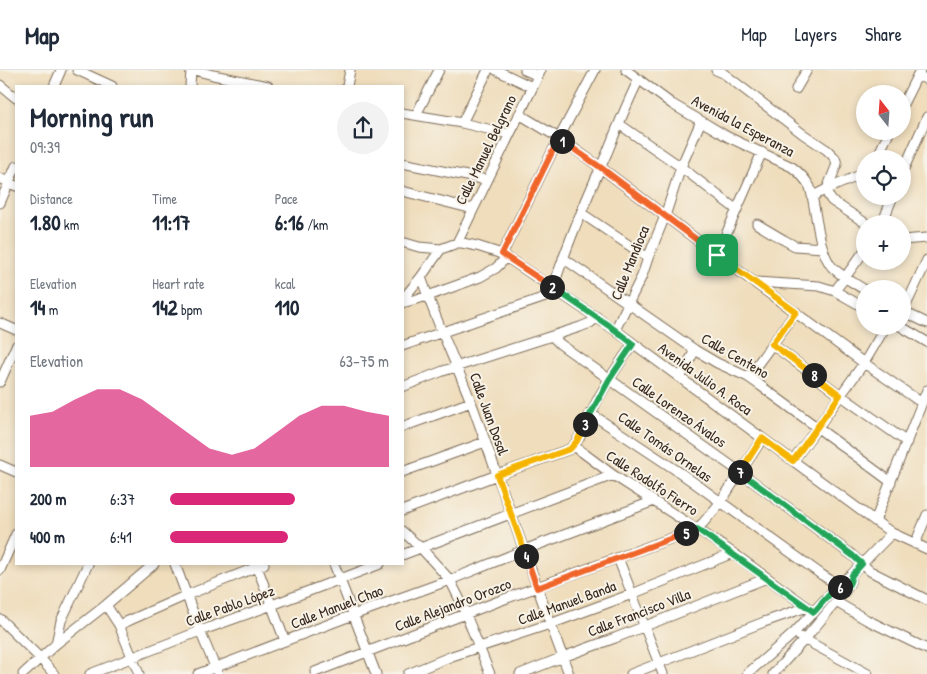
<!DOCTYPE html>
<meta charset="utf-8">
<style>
:root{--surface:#fff;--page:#f2f2f3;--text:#1f2937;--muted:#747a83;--line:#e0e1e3;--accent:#db2777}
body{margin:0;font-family:"Patrick Hand",sans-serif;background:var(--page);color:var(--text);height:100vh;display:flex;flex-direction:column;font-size:19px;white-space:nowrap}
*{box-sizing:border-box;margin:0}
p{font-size:16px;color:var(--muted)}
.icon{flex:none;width:28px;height:28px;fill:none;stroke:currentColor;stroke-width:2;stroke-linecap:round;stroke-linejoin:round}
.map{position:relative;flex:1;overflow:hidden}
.panel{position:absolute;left:15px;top:15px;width:389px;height:480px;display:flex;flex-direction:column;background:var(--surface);border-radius:0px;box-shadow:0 2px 8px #0003}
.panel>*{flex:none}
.needle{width:32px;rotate:343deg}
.fabs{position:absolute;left:856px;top:15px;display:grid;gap:10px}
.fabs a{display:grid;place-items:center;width:55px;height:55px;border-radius:50%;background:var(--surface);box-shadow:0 2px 8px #0003;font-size:25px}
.pin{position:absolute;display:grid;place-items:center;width:42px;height:42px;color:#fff;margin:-21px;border-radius:10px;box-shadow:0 2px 8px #0006}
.km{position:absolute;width:25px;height:25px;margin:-12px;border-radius:50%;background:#222;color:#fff;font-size:14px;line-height:25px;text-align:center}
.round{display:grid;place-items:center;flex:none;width:52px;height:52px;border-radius:26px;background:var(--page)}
.summary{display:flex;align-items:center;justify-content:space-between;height:85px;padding:0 15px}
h1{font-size:28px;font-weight:800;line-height:38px}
.figures{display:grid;grid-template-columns:repeat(3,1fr);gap:8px;height:85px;padding:5px 15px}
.figures div{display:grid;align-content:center}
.figures b{font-size:21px;font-weight:800}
.figures small{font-size:14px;font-weight:400}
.figures p{font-size:14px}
.chart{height:140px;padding:10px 15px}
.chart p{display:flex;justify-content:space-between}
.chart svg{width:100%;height:90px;margin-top:5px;fill:var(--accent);opacity:.7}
ul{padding:0 15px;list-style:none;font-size:16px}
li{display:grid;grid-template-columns:80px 60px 1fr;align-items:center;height:38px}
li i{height:12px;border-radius:6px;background:var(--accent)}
header{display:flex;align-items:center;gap:30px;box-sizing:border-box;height:70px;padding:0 25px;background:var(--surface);border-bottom:1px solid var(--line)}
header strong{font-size:24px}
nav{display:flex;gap:28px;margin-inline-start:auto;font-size:18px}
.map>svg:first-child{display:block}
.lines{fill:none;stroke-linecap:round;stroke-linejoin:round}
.minor-casing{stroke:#7a6955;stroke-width:11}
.minor{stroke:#fff;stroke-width:9}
.split-1-casing{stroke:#fff;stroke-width:10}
.split-2-casing{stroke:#fff;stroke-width:10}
.split-3-casing{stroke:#fff;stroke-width:10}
.split-4-casing{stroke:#fff;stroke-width:10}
.split-5-casing{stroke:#fff;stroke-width:10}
.split-6-casing{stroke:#fff;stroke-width:10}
.split-7-casing{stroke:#fff;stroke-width:10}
.split-8-casing{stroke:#fff;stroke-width:10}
.split-9-casing{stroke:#fff;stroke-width:10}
.split-1{stroke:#f0652b;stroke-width:6}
.split-2{stroke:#f0652b;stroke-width:6}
.split-3{stroke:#22a559;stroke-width:6}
.split-4{stroke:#f5b400;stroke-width:6}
.split-5{stroke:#f0652b;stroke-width:6}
.split-6{stroke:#22a559;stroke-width:6}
.split-7{stroke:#22a559;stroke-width:6}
.split-8{stroke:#f5b400;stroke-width:6}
.split-9{stroke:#f5b400;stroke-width:6}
.labels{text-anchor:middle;stroke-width:4;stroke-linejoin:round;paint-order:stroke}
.street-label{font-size:15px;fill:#3b2a1e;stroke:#f7f3e8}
</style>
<header>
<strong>Map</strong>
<nav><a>Map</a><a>Layers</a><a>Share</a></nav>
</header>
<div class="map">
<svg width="927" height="604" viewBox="0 0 927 604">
<rect width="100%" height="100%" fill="#f7f3e8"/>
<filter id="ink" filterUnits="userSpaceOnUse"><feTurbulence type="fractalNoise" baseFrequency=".02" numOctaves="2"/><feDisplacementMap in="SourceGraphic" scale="10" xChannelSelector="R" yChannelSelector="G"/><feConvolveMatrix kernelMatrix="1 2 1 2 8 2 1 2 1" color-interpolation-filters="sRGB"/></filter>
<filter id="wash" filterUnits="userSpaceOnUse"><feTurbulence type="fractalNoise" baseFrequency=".0096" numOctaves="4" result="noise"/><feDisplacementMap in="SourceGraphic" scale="20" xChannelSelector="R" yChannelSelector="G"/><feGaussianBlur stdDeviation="1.12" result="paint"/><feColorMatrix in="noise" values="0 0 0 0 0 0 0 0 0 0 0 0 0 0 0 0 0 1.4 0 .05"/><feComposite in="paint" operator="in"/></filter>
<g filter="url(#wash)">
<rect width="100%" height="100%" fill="#efddbc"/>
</g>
<g filter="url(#ink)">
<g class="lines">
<defs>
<path id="minor" d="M77 0 112 16
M194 0 213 5 268 16
M496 0 532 17
M525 0 538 6
M626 0 672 34 701 51 728 67 792 97C800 103 805 108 810 117 816 138 818 181 832 197 841 206 854 213 865 220
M716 0 723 3 803 64 827 80 835 88 837 94 827 119 813 126
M918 5 927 10
M0 15 16 28
M54 16 61 0
M190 16 191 0
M347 16 350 0
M796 19 807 0
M902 36 920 0
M402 43 462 53 509 64
M519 44 559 68 600 97 717 185 864 293 922 333
M416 45 439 0
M462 53 488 0
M619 54 681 97 737 140
M876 89 890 61
M402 93 487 110
M865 103 827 119C827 125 829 127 832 131L867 154
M902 103 927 47
M0 108 16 116
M402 121 473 139
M0 133 16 96
M581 143 648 188
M757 154 784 170 795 176 823 178
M882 154 893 126
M902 170 927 168
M402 172 419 177 441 179 457 173H462L477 176 502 184 615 260 875 451 892 463 927 479
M457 173 541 0
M502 184 559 68 595 0
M717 185 762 82
M563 188 695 280 717 293 748 307 761 316 891 412
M421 207C436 251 456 293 473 337 505 426 536 516 569 604
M755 212 819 216 835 221 865 238
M553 218C568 172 587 127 607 83 617 58 627 33 639 9
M835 221 865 180
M402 230 421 207 441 179
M402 233 428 226 480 207 496 198 507 187
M902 241 927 253
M903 242 927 190
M0 253 16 260
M900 256 927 272
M615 260 642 206 648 188 665 146 681 97 701 51
M552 266 560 274 740 402 852 485 870 501 927 530
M772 274 840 325 907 372
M402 276 560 222
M748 307 796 242
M680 308 695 280
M0 312 16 276
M402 317 443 301 580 257 590 253 597 247
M590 343 682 404 822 505 846 520
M402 357 471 332
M574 376 613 405 697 459 733 483 814 542
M793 391 864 293 886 256
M0 395 16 402
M402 402 485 372
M402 441 497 405 570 379C582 369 591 342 599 327 609 309 621 291 633 274
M875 451 927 320
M402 461 421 478 450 510 460 530 490 604
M915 474 927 445
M402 485 613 405
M618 488 663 604
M175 494 200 561 218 604
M256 494 285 571
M334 494 376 604
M0 500 16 464
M836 532 867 550 927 579
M106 535 119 555 139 604
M0 549 40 588 54 604
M119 555 187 525 264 494
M800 567 868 604
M56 574 61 551 88 494
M315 602 499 531 697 459 703 453 720 433 762 369
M23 604 56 574 106 535 154 494
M90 604 200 561 272 535 380 494
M198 604 353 545 450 510 524 480 654 431
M408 604 452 586 550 554 632 524 733 483
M520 604 563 587 615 568 767 508
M631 604 764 552 807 537
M747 604 793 564 841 512 851 505 892 463
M773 604 805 569 846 520 850 512 851 505"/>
</defs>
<!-- minor casing -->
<use href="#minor" class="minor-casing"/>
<!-- minor -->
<use href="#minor" class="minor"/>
</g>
</g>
<g class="lines" filter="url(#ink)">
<defs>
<path id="split-1" d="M562 71 600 97 717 185"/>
<path id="split-2" d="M552 217 502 184 559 68 562 71"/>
<path id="split-3" d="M552 217 615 260 633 274 609 310 585 354"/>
<path id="split-4" d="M526 486 497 405 570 379 577 371 585 354"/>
<path id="split-5" d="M526 486 537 518 686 463"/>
<path id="split-6" d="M686 463 697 459 814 542 837 516 840 517"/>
<path id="split-7" d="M740 402 852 485 862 494 852 505 850 512 846 520 840 517"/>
<path id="split-8" d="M740 402 762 368 793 391 840 325 814 305"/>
<path id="split-9" d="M717 185 796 242 772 274 814 305"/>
</defs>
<!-- split-1 casing -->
<use href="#split-1" class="split-1-casing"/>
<!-- split-2 casing -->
<use href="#split-2" class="split-2-casing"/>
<!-- split-3 casing -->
<use href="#split-3" class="split-3-casing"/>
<!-- split-4 casing -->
<use href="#split-4" class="split-4-casing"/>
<!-- split-5 casing -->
<use href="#split-5" class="split-5-casing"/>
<!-- split-6 casing -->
<use href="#split-6" class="split-6-casing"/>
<!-- split-7 casing -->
<use href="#split-7" class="split-7-casing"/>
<!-- split-8 casing -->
<use href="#split-8" class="split-8-casing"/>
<!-- split-9 casing -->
<use href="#split-9" class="split-9-casing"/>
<!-- split-1 -->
<use href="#split-1" class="split-1"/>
<!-- split-2 -->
<use href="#split-2" class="split-2"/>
<!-- split-3 -->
<use href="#split-3" class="split-3"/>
<!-- split-4 -->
<use href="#split-4" class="split-4"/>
<!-- split-5 -->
<use href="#split-5" class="split-5"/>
<!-- split-6 -->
<use href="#split-6" class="split-6"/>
<!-- split-7 -->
<use href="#split-7" class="split-7"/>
<!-- split-8 -->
<use href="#split-8" class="split-8"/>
<!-- split-9 -->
<use href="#split-9" class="split-9"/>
</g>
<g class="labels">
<!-- street labels -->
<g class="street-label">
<text transform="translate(743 56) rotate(28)" y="5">Avenida la Esperanza</text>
<text transform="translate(486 80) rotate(-64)" y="5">Calle Manuel Belgrano</text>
<text transform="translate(630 193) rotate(-68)" y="5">Calle Mandioca</text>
<text transform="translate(735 286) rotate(30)" y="5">Calle Centeno</text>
<text transform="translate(705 309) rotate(36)" y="5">Avenida Julio A. Roca</text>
<text transform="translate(679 342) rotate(35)" y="5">Calle Lorenzo Ávalos</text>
<text transform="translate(489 344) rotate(70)" y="5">Calle Juan Dosal</text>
<text transform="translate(665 377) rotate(35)" y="5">Calle Tomás Ornelas</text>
<text transform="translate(652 413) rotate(33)" y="5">Calle Rodolfo Fierro</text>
<text transform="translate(567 533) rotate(-20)" y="5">Calle Manuel Banda</text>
<text transform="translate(453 535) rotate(-21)" y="5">Calle Alejandro Orozco</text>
<text transform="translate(230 536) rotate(-20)" y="5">Calle Pablo López</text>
<text transform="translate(337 537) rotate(-21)" y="5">Calle Manuel Chao</text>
<text transform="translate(639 543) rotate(-21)" y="5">Calle Francisco Villa</text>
</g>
</g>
</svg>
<div class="fabs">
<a><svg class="needle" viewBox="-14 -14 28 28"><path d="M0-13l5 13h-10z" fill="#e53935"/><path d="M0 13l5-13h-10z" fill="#747a83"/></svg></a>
<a><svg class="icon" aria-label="locate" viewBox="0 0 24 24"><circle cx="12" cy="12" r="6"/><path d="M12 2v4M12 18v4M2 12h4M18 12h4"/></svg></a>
<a>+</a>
<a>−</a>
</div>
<div class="pin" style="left:717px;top:185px;background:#1e9e55"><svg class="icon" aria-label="arrive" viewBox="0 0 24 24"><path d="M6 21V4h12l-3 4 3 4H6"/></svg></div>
<b class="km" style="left:562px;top:71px">1</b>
<b class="km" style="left:552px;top:217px">2</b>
<b class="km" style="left:585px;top:354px">3</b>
<b class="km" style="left:526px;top:486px">4</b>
<b class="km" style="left:686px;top:463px">5</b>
<b class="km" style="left:840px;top:517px">6</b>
<b class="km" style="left:740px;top:402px">7</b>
<b class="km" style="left:814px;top:305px">8</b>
<section class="panel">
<div class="summary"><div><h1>Morning run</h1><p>09:39</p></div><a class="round"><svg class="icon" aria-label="share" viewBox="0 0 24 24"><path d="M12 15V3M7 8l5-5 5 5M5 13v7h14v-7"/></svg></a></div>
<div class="figures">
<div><p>Distance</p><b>1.80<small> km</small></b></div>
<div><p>Time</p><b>11:17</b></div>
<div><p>Pace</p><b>6:16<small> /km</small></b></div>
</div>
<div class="figures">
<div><p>Elevation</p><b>14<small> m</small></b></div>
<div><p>Heart rate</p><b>142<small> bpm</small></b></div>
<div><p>kcal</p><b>110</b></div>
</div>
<div class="chart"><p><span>Elevation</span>63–75 m</p>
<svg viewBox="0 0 160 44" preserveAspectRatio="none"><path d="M0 44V19L10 17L20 11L30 6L40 6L50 11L60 19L70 27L80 35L90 38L100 35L110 27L120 19L130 14L140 14L150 17L160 19V44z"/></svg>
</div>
<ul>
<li><b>200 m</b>6:37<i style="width:57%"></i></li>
<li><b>400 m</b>6:41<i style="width:54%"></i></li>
</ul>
</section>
</div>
